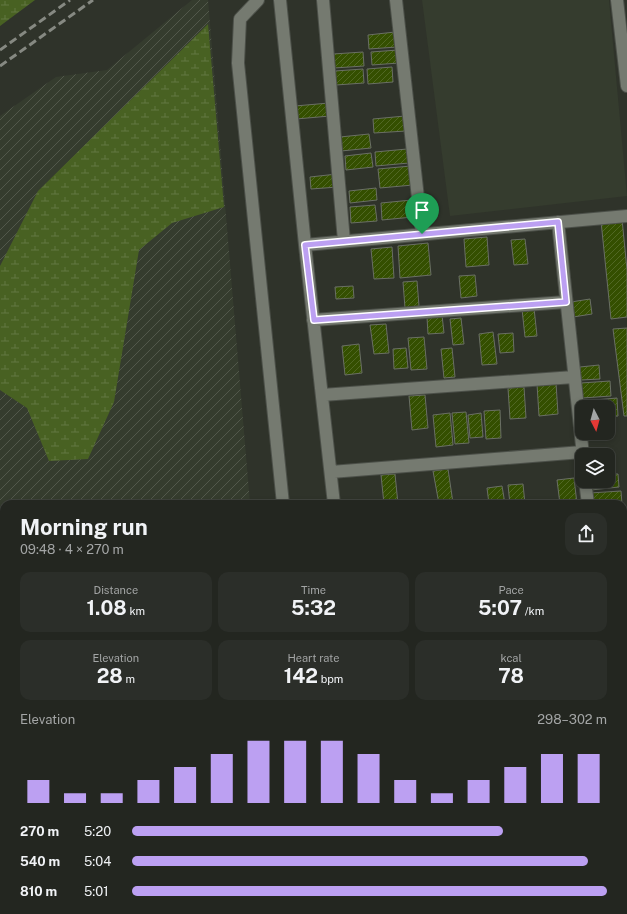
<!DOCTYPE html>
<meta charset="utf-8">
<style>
:root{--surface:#232620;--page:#2b2e29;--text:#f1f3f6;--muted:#a3a5a5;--line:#40433e;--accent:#bca0f2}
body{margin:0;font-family:"Public Sans",sans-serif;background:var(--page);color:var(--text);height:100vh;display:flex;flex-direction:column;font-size:15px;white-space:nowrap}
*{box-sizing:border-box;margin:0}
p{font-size:13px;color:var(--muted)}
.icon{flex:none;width:22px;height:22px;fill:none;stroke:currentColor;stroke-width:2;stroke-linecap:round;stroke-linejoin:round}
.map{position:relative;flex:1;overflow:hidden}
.panel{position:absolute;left:0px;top:500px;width:627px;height:414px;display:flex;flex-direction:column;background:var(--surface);border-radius:12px 12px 0 0;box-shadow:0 2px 6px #0003,0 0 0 1px var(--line)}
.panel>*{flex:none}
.needle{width:26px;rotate:174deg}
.buttons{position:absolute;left:575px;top:400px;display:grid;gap:8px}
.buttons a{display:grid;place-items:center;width:40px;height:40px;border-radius:8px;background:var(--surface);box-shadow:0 2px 6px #0003,0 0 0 1px var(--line);font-size:20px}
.pin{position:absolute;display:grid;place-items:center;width:34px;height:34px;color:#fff;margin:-41px -17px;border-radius:50% 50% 50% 0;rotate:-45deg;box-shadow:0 0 4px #0007}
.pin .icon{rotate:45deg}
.round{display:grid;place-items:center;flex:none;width:42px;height:42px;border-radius:12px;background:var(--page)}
.head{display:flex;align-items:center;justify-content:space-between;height:68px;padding:0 20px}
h1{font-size:22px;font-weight:700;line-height:30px}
.metrics{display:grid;grid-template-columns:repeat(3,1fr);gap:6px;height:68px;padding:4px 20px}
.metrics div{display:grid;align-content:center;border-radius:10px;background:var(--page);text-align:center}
.metrics b{font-size:20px;font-weight:700}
.metrics small{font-size:11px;font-weight:400}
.metrics p{font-size:11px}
.chart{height:112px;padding:8px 20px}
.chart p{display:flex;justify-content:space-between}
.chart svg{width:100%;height:72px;margin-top:4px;stroke:var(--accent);stroke-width:6}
ul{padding:0 20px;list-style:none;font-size:13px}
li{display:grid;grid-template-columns:64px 48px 1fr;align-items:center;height:30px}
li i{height:10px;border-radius:5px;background:var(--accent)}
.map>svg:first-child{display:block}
.built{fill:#353c2e}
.industrial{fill:url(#industrial-furrows)}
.wetland{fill:url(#wetland-marsh)}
.building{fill:url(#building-hatch);stroke:#6a6f65}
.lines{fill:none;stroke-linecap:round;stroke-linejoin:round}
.minor-casing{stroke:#4c5049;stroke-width:14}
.path{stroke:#858981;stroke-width:2.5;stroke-dasharray:2 3;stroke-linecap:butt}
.minor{stroke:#757a70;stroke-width:12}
.rail{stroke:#868982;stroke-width:3;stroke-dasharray:8 4;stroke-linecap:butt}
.route-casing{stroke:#fff;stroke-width:8}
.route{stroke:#bca0f2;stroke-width:5}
</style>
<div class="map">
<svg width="627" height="914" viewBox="0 0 627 914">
<defs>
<pattern id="industrial-furrows" width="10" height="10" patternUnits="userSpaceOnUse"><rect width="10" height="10" fill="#353c2e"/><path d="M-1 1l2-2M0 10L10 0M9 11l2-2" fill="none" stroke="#52584b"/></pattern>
<pattern id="wetland-marsh" width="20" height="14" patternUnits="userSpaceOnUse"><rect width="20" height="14" fill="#486122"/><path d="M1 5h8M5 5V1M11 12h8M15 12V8" fill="none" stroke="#627741"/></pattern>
<pattern id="building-hatch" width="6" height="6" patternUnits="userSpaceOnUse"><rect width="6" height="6" fill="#344f00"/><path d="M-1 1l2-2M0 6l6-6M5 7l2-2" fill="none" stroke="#516824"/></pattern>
</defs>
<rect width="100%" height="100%" fill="#2f332a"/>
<!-- built -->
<path class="built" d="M422 0H609L627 196 450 216Z"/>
<!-- industrial -->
<path class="industrial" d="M192 0H208L250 504H4V910H253L249 914H0V116L56 77 107 70Z"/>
<!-- wetland -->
<path class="wetland" d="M0 0H35L0 26Z
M208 24 224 207 172 223 139 250 114 402 88 459 49 461 27 408 0 390V266L38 191Z"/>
<!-- building -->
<path class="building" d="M395 32 397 47 369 49 368 35Z
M398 50 399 63 372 65 371 52Z
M363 52 364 66 334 68 333 54Z
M392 67 393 82 368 84 367 69Z
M363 69 364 83 336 85 335 71Z
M329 103 330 116 296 119 295 106Z
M405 116 406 131 374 133 373 119Z
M369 134 371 148 341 151 340 137Z
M407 149 409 163 376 166 375 152Z
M371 153 373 167 346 170 345 156Z
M411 166 413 185 380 188 378 169Z
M337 174 338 187 311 189 310 177Z
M376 188 377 200 350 203 349 191Z
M412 200 413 217 382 220 381 203Z
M375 205 377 221 351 223 350 207Z
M622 219 627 270V317L611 319 601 221Z
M487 237 489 265 466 267 464 239Z
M525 239 528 264 514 265 511 240Z
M428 243 431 275 400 278 398 246Z
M392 247 394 278 374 279 371 249Z
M475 275 477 296 461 298 459 276Z
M417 281 419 306 405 308 403 282Z
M353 286 354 298 336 299 335 287Z
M590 299 592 314 573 317 571 302Z
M534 308 537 336 525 337 522 309Z
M442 315 444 333 428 334 427 317Z
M461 318 464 344 453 345 450 319Z
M386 324 389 353 374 354 370 325Z
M627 328V416H624L613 329Z
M493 332 497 364 482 365 479 334Z
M513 333 514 352 500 353 498 334Z
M424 337 427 369 411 370 408 338Z
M359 344 362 373 345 375 342 346Z
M406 348 408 368 394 369 393 349Z
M452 348 455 377 444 378 441 349Z
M599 365 600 379 581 380 580 367Z
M610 381 611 396 582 398 581 383Z
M556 383 558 414 539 416 537 384Z
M524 387 526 418 510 419 508 388Z
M425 395 428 428 412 430 409 396Z
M617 398 618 416 608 417V407H583V401Z
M500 410 501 438 486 439 484 411Z
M466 412 469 443 455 444 452 413Z
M450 413 453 445 436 447 433 415Z
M481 413 483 437 470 438 468 415Z
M614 417 615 430H608V418Z
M448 469 453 503 439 504 433 471Z
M395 474 398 504H384L381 475Z
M608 474H618L619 487 591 490 590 481H608Z
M574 478 577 504H560L557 480Z
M523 484 525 504H510L508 485Z
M502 486 505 504H489L487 488Z
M621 491 622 504H591L590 493Z
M420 501 421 504H405V502Z
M625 524 627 539 623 540V525Z
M623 544H627V557H623Z
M623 609H627V623H623Z
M270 910H286V914H270Z
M311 910H324V914H311Z"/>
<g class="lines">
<defs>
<path id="minor" d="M258 0 240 19 238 63 283 504
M280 0 305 245 334 504
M323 0 344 241
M396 0 422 234
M617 0 627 86
M558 222 583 455
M305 245 627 216
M313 320 566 302
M322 395 574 377
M331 472 582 452
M585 481 588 504
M623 758H627
M623 839 627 878
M358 910V914
M547 910V914
M150 914 155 910"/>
</defs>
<!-- minor casing -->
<use href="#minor" class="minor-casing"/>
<!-- path -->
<path class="path" d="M0 814 4 816"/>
<!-- minor -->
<use href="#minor" class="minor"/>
<!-- rail -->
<path class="rail" d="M0 50 70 0
M0 66 93 0"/>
</g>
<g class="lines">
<defs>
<path id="route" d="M558 222 566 302 314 320 305 245Z"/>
</defs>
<!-- route casing -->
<use href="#route" class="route-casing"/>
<!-- route -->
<use href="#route" class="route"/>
</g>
</svg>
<div class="buttons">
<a><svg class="needle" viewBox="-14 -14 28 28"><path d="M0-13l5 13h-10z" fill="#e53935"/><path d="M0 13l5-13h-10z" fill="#a3a5a5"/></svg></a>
<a><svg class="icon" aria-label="layers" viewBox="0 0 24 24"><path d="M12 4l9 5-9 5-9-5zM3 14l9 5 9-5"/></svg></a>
</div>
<div class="pin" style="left:422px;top:234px;background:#1e9e55"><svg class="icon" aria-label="arrive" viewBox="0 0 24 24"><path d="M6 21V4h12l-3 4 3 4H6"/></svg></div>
<section class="panel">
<div class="head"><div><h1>Morning run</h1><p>09:48 · 4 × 270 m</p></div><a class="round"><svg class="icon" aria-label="share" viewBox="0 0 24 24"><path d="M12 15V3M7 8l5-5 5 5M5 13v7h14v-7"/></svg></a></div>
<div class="metrics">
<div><p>Distance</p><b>1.08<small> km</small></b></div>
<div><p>Time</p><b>5:32</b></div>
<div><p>Pace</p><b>5:07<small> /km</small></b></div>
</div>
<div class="metrics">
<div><p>Elevation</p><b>28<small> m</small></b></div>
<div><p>Heart rate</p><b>142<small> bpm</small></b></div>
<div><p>kcal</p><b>78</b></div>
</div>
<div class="chart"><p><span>Elevation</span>298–302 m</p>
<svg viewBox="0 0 160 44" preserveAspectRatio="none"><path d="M5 44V30M15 44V38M25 44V38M35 44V30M45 44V22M55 44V14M65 44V6M75 44V6M85 44V6M95 44V14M105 44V30M115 44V38M125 44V30M135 44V22M145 44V14M155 44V14"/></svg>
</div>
<ul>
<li><b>270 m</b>5:20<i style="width:78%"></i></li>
<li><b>540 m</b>5:04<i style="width:96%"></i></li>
<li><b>810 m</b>5:01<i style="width:100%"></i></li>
</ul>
</section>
</div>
